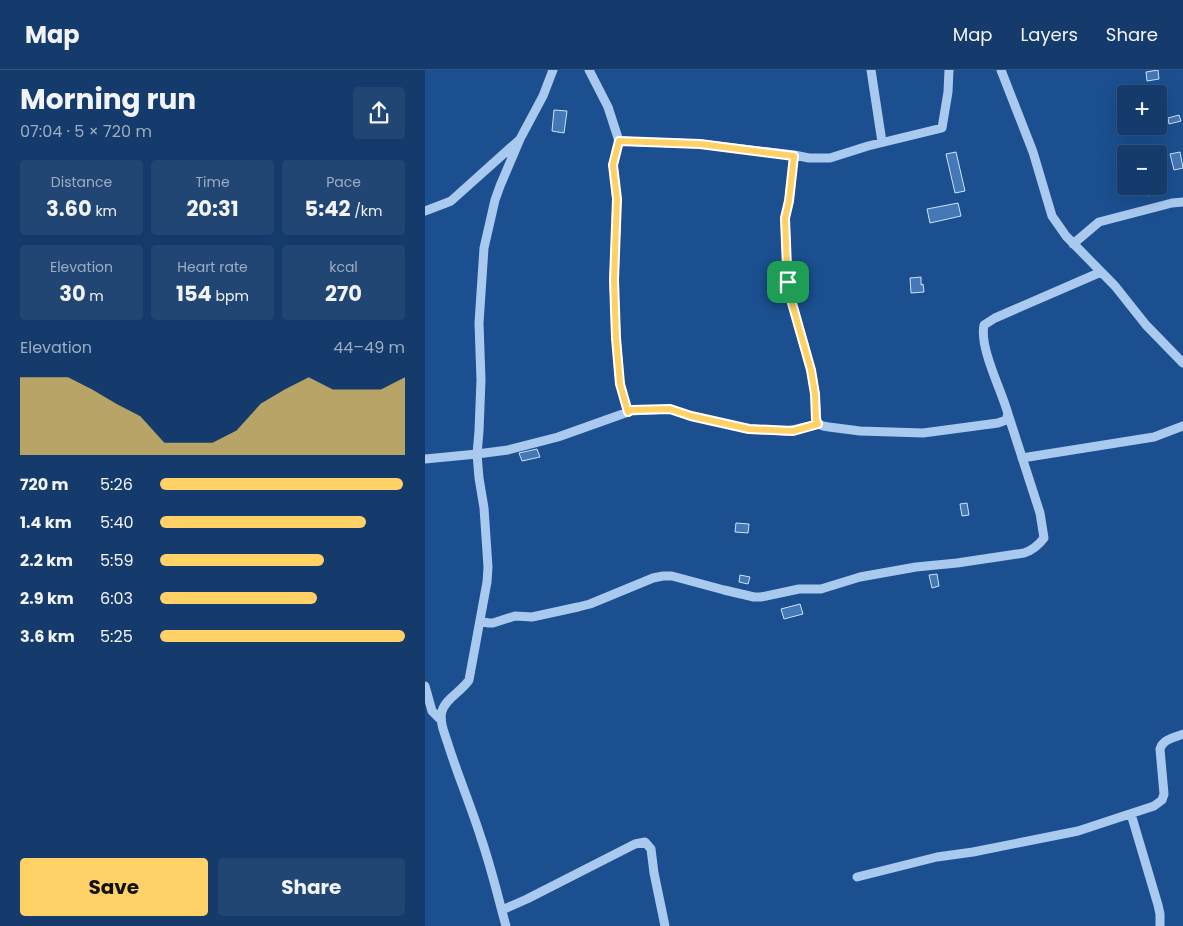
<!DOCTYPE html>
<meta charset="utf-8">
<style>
:root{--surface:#143b6b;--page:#214673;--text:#f1f3f6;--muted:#9dadc1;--line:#33557e;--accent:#ffd166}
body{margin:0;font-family:Poppins,sans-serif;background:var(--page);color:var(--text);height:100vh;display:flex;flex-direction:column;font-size:19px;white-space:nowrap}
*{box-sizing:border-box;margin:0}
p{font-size:16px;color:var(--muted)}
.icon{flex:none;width:28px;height:28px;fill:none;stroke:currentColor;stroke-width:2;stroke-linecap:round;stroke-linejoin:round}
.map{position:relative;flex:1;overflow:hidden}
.details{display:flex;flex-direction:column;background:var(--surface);width:425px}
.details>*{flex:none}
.fabs{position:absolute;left:692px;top:15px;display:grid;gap:10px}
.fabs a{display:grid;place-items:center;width:50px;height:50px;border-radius:5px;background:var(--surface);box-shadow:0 5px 20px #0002,0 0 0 1px var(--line);font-size:25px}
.pin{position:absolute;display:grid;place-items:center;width:42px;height:42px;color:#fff;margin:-21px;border-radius:10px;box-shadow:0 2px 8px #0006}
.round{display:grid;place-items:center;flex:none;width:52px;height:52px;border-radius:5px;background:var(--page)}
.head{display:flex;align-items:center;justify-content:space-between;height:85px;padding:0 20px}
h1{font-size:28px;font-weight:700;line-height:38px}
.metrics{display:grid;grid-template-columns:repeat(3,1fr);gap:8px;height:85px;padding:5px 20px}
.metrics div{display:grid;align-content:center;border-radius:5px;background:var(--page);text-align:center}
.metrics b{font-size:21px;font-weight:700}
.metrics small{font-size:14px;font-weight:400}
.metrics p{font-size:14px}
.chart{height:140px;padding:10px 20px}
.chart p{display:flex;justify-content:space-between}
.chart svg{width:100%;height:90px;margin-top:5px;fill:var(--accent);opacity:.7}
.primary-button{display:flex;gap:10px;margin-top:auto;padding:10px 20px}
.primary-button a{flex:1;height:58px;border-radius:5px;background:var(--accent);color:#111;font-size:20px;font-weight:700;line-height:58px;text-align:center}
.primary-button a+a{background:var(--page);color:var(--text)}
ul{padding:0 20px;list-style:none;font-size:16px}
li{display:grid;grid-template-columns:80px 60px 1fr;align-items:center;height:38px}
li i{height:12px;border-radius:6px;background:var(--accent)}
header{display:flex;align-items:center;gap:30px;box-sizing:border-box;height:70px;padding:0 25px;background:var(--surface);border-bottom:1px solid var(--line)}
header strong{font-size:24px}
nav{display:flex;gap:28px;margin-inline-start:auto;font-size:18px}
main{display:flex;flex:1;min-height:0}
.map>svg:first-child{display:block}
.building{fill:#4478b7;stroke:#cfe3fa}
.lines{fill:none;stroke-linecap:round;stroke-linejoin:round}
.minor{stroke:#a9c9ee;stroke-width:9}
.route-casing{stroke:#fff;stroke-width:10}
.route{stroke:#ffd166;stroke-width:6}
</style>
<header>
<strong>Map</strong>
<nav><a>Map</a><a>Layers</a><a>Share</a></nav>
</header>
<main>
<section class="details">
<div class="head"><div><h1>Morning run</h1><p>07:04 · 5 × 720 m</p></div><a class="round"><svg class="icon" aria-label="share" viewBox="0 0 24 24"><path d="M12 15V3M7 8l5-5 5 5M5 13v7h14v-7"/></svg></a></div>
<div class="metrics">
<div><p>Distance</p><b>3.60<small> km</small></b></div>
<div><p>Time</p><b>20:31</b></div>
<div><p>Pace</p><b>5:42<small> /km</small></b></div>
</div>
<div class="metrics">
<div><p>Elevation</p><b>30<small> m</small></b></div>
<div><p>Heart rate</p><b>154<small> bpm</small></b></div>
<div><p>kcal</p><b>270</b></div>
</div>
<div class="chart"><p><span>Elevation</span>44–49 m</p>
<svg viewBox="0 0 160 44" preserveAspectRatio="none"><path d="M0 44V6L10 6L20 6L30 12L40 19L50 25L60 38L70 38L80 38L90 32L100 19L110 12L120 6L130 12L140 12L150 12L160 6V44z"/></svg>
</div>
<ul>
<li><b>720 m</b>5:26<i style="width:99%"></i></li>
<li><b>1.4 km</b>5:40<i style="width:84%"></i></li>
<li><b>2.2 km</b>5:59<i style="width:67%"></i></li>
<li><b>2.9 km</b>6:03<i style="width:64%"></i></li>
<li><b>3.6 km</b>5:25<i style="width:100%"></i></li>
</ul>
<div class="primary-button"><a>Save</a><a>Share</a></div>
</section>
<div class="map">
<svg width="758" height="856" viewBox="0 0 758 856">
<rect width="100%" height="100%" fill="#1b4f8f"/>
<!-- building -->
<path class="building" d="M733 0 734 9 722 11 721 2Z
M129 40 142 41 139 63 127 61Z
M754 45 756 51 744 54 743 48Z
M531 82 540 121 530 123 521 84Z
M755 82 758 98 749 100 745 84Z
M721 116H734L736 122 723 126Z
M533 133 536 146 505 153 502 139Z
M496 207V215L498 214 499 222 486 223 485 208Z
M112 379 115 387 97 391 94 383Z
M542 433 544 445 537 446 535 434Z
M311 453 324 454 323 463 310 462Z
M512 504 514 516 507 518 504 505Z
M315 505 325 507 323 514 314 512Z
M375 534 378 544 359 549 356 539Z"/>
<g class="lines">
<!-- minor -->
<path class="minor" d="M164 0 183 37 194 71 188 95 192 129 189 210 191 268 195 314 203 342
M446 0 457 72
M524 0 523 22 517 58 443 76 405 88H384L369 85 364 131 360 148 362 198 365 226 386 300 390 324 392 353 398 356 404 357 435 361 498 363 573 353 581 350 583 344C577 321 554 278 559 255L570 248 676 202
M576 0 608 82 627 146 641 166 690 216 721 255 758 293
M194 71 275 74 369 85
M0 141 21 133 26 131 93 71
M648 174 674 152 747 133 758 132
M597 388 729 367 758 356
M0 389 52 384 83 380 133 367 206 341 245 339 266 346 324 359 361 361 372 359 393 354
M55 550 63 553H68L90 546 107 547 153 537 165 534 228 508 238 506H247L299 520 329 527H336L374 519H396L435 507 491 497 532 493 599 483C608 480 613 476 619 468L615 443 583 344
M0 616 7 641 16 650
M706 744 733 835 735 844V856
M432 807 512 787 548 782 653 761 729 736 737 730 739 724 735 679C738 669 749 668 758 664
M77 840 102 829 210 774 220 772 226 779 229 803 240 856
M81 856C73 827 66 797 56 768 46 736 33 706 23 674 20 664 14 652 17 641 20 629 37 621 44 610L62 512 63 497 59 438 54 408 52 384 54 361 56 310 54 253 59 178 70 130 75 116 95 69 118 26 128 0"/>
</g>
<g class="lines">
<defs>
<path id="route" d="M194 71 275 74 369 86 364 131 360 148 362 198 365 226 386 300 390 324 391 350 393 354 368 361 324 359 266 346 245 339 206 340 203 342 195 314 191 268 189 210 192 129 188 95Z"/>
</defs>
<!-- route casing -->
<use href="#route" class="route-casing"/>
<!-- route -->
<use href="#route" class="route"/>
</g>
</svg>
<div class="fabs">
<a>+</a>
<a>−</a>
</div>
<div class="pin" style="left:363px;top:212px;background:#1e9e55"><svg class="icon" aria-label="arrive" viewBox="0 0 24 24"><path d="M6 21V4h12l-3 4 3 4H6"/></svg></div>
</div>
</main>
